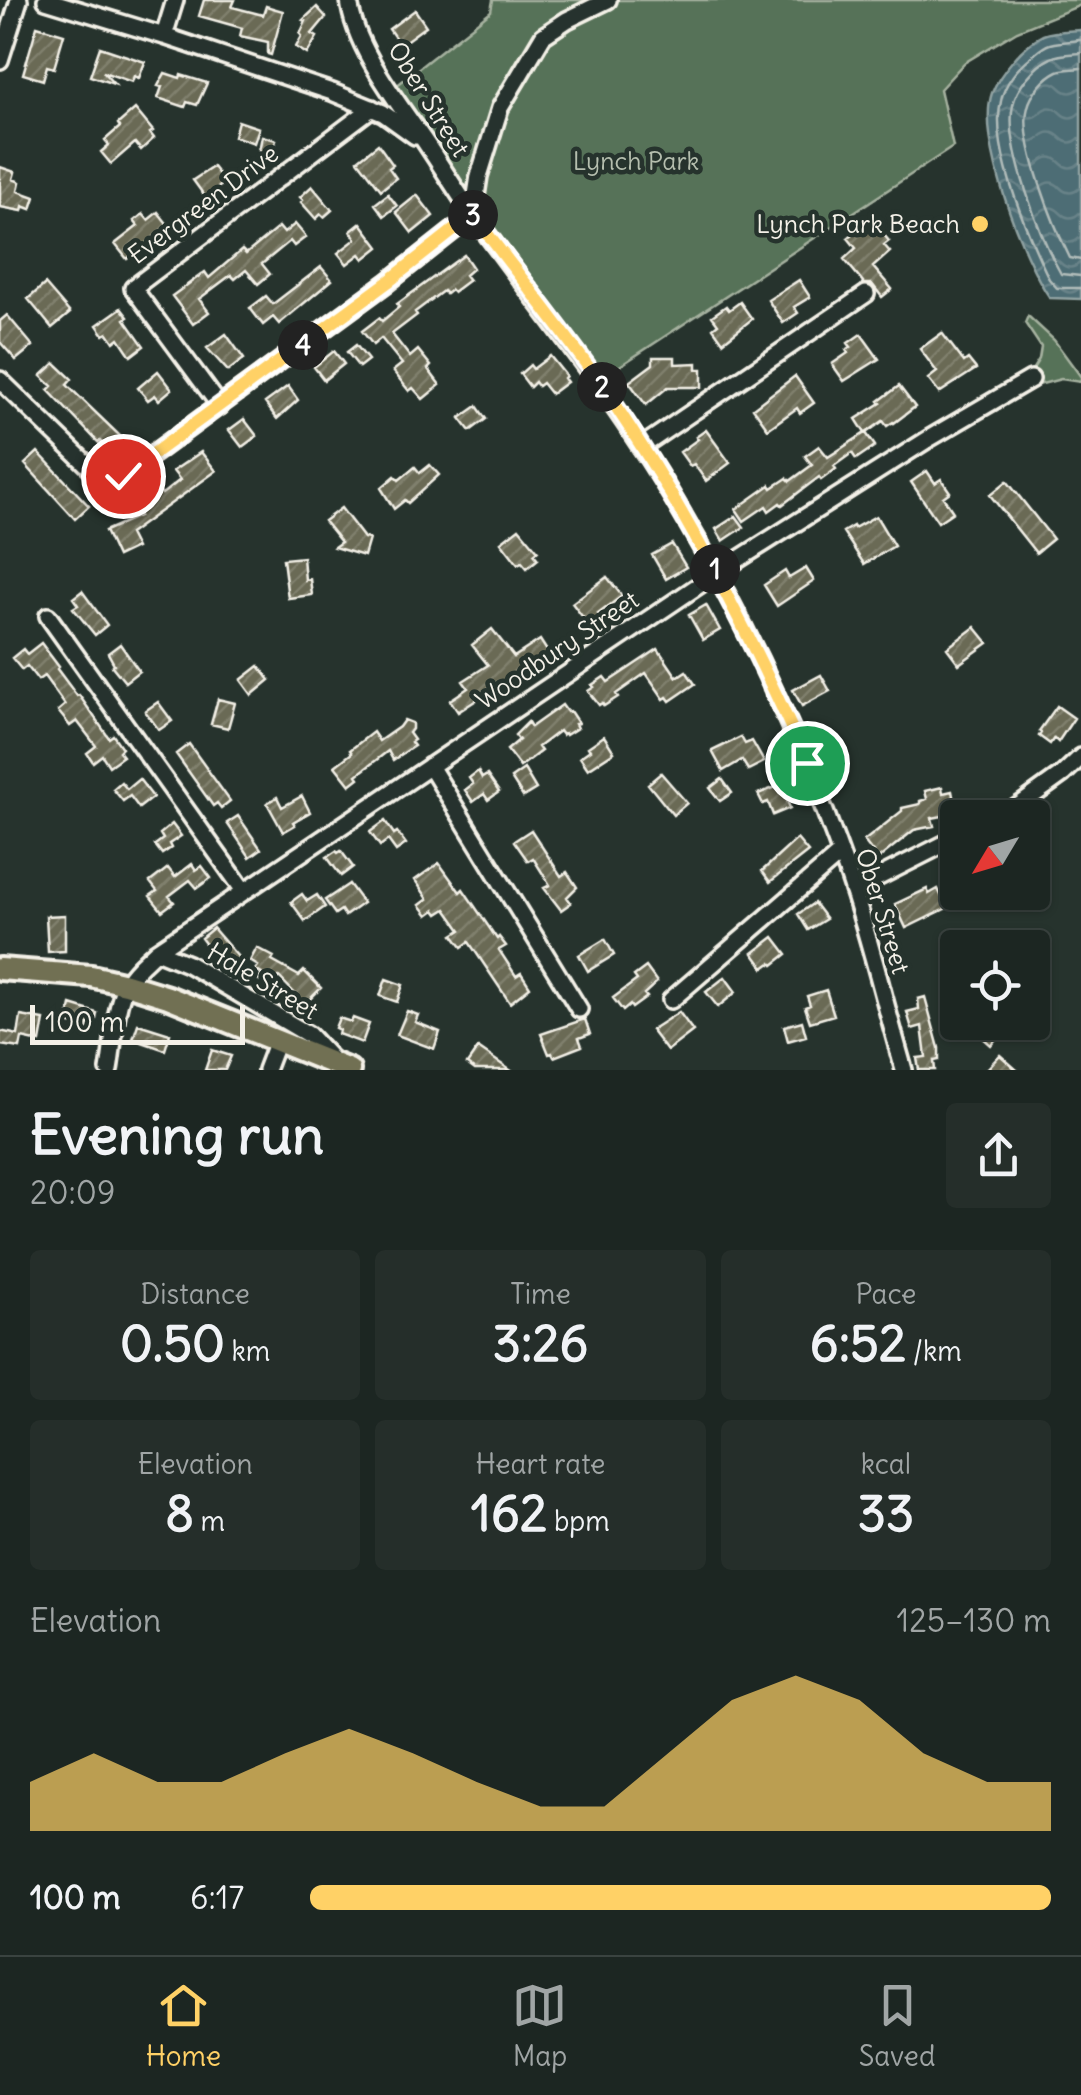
<!DOCTYPE html>
<meta charset="utf-8">
<style>
:root{--surface:#1c2622;--page:#252e2a;--text:#f1f3f6;--muted:#a0a5a5;--line:#3a4340;--accent:#ffd166}
body{margin:0;font-family:Delius,sans-serif;background:var(--page);color:var(--text);height:100vh;display:flex;flex-direction:column;font-size:38px;white-space:nowrap}
*{box-sizing:border-box;margin:0}
p{font-size:32px;color:var(--muted)}
.icon{flex:none;width:55px;height:55px;fill:none;stroke:currentColor;stroke-width:2;stroke-linecap:round;stroke-linejoin:round}
.map{position:relative;height:1070px;overflow:hidden}
.drawer{display:flex;flex-direction:column;background:var(--surface);flex:1}
.drawer>*{flex:none}
.needle{width:65px;rotate:232deg}
.buttons{position:absolute;left:940px;top:800px;display:grid;gap:20px}
.buttons a{display:grid;place-items:center;width:110px;height:110px;border-radius:10px;background:var(--surface);box-shadow:0 2px 8px #0004,0 0 0 2px var(--line);font-size:50px}
.scale{position:absolute;left:30px;bottom:25px;width:215px;box-sizing:border-box;padding-left:10px;border:5px solid #f4f1e8;border-top:0;font-size:28px;line-height:35px;white-space:nowrap;color:#f4f1e8;-webkit-text-stroke:8px #26332d;paint-order:stroke}
.pin{position:absolute;display:grid;place-items:center;width:85px;height:85px;color:#fff;margin:-42px;border:5px solid #fff;border-radius:50%;box-shadow:0 2px 10px #0007}
.km{position:absolute;width:50px;height:50px;margin:-25px;border-radius:50%;background:#222;color:#fff;font-size:28px;line-height:50px;text-align:center}
.round{display:grid;place-items:center;flex:none;width:105px;height:105px;border-radius:10px;background:var(--page)}
.summary{display:flex;align-items:center;justify-content:space-between;height:170px;padding:0 30px}
h1{font-size:55px;font-weight:700;line-height:75px}
.metrics{display:grid;grid-template-columns:repeat(3,1fr);gap:15px;height:170px;padding:10px 30px}
.metrics div{display:grid;align-content:center;border-radius:10px;background:var(--page);text-align:center}
.metrics b{font-size:50px;font-weight:700}
.metrics small{font-size:28px;font-weight:400}
.metrics p{font-size:28px}
.chart{height:280px;padding:20px 30px}
.chart p{display:flex;justify-content:space-between}
.chart svg{width:100%;height:180px;margin-top:10px;fill:var(--accent);opacity:.7}
ul{padding:0 30px;list-style:none;font-size:32px}
li{display:grid;grid-template-columns:160px 120px 1fr;align-items:center;height:75px}
li i{height:25px;border-radius:12px;background:var(--accent)}
.tab-bar{display:flex;justify-content:space-around;align-items:center;height:140px;border-top:2px solid var(--line);background:var(--surface);font-size:28px;color:var(--muted)}
.tab-bar a{display:grid;justify-items:center;gap:5px}
.tab-bar .active{color:var(--accent)}
.map>svg:first-child{display:block}
.park{fill:#577258;stroke:#a6b2a0;stroke-width:2.5}
.water{fill:url(#water-waves);stroke:#90a2a2;stroke-width:2.5}
.lines{fill:none;stroke-linecap:round;stroke-linejoin:round}
.shore{stroke:#b1bcba;stroke-width:2.5}
.building{fill:url(#building-hatch);stroke:#f4f1e8;stroke-width:2.5}
.minor-casing{stroke:#f4f1e8;stroke-width:22}
.major-casing{stroke:#f4f1e8;stroke-width:28}
.minor{stroke:#26332d;stroke-width:15}
.major{stroke:#716f52;stroke-width:20}
.route-casing{stroke:#fff;stroke-width:20}
.route{stroke:#ffd166;stroke-width:12}
.poi-dot{fill:#ffd166;stroke:#26332d;stroke-width:4}
.labels{text-anchor:middle;stroke-width:9;stroke-linejoin:round;paint-order:stroke}
.street-label{font-size:25px;fill:#f4f1e8;stroke:#26332d}
.park-label{font-size:25px;fill:#b5beae;stroke:#26332d}
.poi-label{font-size:25px;fill:#f4f1e8;stroke:#26332d;text-anchor:end}
</style>
<div class="map">
<svg width="1081" height="1070" viewBox="0 0 1081 1070">
<defs>
<pattern id="water-waves" width="16" height="10" patternUnits="userSpaceOnUse" patternTransform="scale(2.5)"><rect width="16" height="10" fill="#4d6d74"/><path d="M0 5q4-4 8 0t8 0" fill="none" stroke="#678288"/></pattern>
<pattern id="building-hatch" width="6" height="6" patternUnits="userSpaceOnUse" patternTransform="scale(2.5)"><rect width="6" height="6" fill="#6a6a55"/><path d="M-1 1l2-2M0 6l6-6M5 7l2-2" fill="none" stroke="#80806d"/></pattern>
</defs>
<rect width="100%" height="100%" fill="#26332d"/>
<filter id="ink" filterUnits="userSpaceOnUse"><feTurbulence type="fractalNoise" baseFrequency=".01" numOctaves="2"/><feDisplacementMap in="SourceGraphic" scale="20" xChannelSelector="R" yChannelSelector="G"/><feConvolveMatrix kernelMatrix="1 2 1 2 8 2 1 2 1" color-interpolation-filters="sRGB"/></filter>
<g filter="url(#ink)">
<!-- park -->
<path class="park" d="M493 0H1081V5L1017 31 964 63 940 89 953 147 597 381 391 90 491 11Z
M1028 316 1054 340 1081 377V382L1061 379 1038 385 1029 375 1039 359 1041 347 1025 323Z"/>
<!-- water -->
<path class="water" d="M1081 30V299L1050 298C1023 260 976 138 992 93 999 74 1024 44 1043 35 1053 31 1070 31 1081 30Z"/>
<g class="lines">
<!-- shore -->
<path class="shore" d="M1081 40C1071 41 1060 41 1050 44 1043 46 1037 52 1031 57 1018 67 1004 84 1001 101 990 148 1028 235 1049 279L1057 288H1081
M1081 53C1072 54 1059 54 1051 58 1034 66 1017 87 1013 105 1004 145 1041 239 1061 274L1081 276
M1081 68C1074 69 1064 69 1058 71 1045 77 1031 94 1028 107 1018 139 1055 228 1070 258L1081 260"/>
</g>
<!-- building -->
<path class="building" d="M204 0H235L232 7 263 15 266 6 283 11 271 55 268 54V42L240 36 242 28 199 16Z
M317 7 326 17 312 34 317 37 307 54 296 47 302 36 300 34 306 21 303 20Z
M415 10 426 26 400 45 389 29Z
M37 26 64 34 54 68 47 66 43 80 23 74Z
M100 47 145 62 139 78 134 76 132 82 103 72 114 84 90 76Z
M165 73 180 78 181 75 207 83 197 105 187 102 185 107 158 98 162 87 158 86Z
M135 109 153 131 150 133 154 138 141 150 135 143 111 164 101 152 109 145 105 140 120 127 118 124Z
M238 121 259 128 254 143 234 136Z
M262 136 276 140 273 153 259 151Z
M378 144 393 165 389 168 396 178 381 190 358 160Z
M0 167 15 172 13 179 20 182 18 191 35 197 31 209 23 206 22 211 0 207Z
M213 167 225 182 206 198 193 180Z
M312 186 332 210 324 217 321 214 316 219 301 202 303 200 300 197Z
M388 194 397 206 384 216 375 204Z
M417 195 433 216 412 233 396 212Z
M158 212 169 226 127 259 115 244 138 226 134 221 143 214 148 220Z
M871 219 889 241 884 245 890 252 873 267 892 289 882 297 872 284H862L863 282 844 259 856 248 848 238Z
M361 223 379 247 364 259 360 254 347 264 338 253 356 239 351 231Z
M295 224 306 237 294 246 290 241 262 264 270 274 258 284 246 270 235 279 231 275 199 299 209 312 193 324 172 296 205 272 209 278 242 250 246 254 279 227 284 233Z
M464 255 473 268 465 275 469 280 453 292 451 290 446 294 443 291 415 312 417 315 392 334 410 357 418 350 431 366 428 369 440 385 423 399 413 388 409 391 393 371 402 364 381 338 373 345 362 331 379 318 382 321 399 307 397 304Z
M321 267 332 280 279 324 273 317 263 325 250 308 266 296 273 304Z
M799 280 810 297 794 307 798 313 783 323 768 300Z
M45 284 70 313 52 328 28 299Z
M740 302 752 319 723 342 713 328 718 324 712 316 726 306 729 310Z
M121 308 128 317 125 319 144 346 131 356 119 338 114 342 108 333 104 335 97 325Z
M7 315 33 346 16 360 0 342V321Z
M942 333 964 362 968 359 976 369 939 393 928 379 937 372 920 349Z
M226 334 244 359 228 371 207 348Z
M861 334 879 359 844 381 832 364 848 353 846 350 851 347 848 343Z
M356 345 368 360 359 367 347 352Z
M334 351 344 364 324 380 314 367Z
M550 356 566 376 564 378 567 382 551 394 542 383 538 386 535 382 530 387 520 374 530 365 533 369Z
M653 357H675V364L697 363V369H702V387H668L646 405 629 382 653 364Z
M55 363 72 379 67 385 120 436 107 448 100 441 99 443 48 390 52 386 41 376Z
M158 371 172 389 159 400 155 395 148 400 138 388Z
M795 376 814 403 800 413 797 408 768 429 753 408Z
M288 386 298 400 277 419 265 403Z
M899 386 915 407 894 423 893 422 887 426 883 421 866 433 875 446 856 459 852 453 834 466 836 469 821 480 819 477 782 505 780 503 769 511 766 506 744 521 736 509 770 485 772 488 787 478 790 481 812 465 805 456 819 446 828 457 865 433 856 419 881 403 879 401Z
M477 406 486 419 470 431 460 418Z
M244 419 257 436 242 447 229 430Z
M706 430 730 463 706 481 694 464 690 466 680 452 698 439 696 437Z
M38 452 89 506 75 519 25 464Z
M201 452 216 471 129 534 136 548 117 557 105 531 139 516 134 509 159 490 162 494 180 480 173 471Z
M430 465 439 475 408 503 405 500 394 509 381 488 395 476 399 480 415 467 420 473Z
M927 471 935 483 941 479 950 492 943 497 953 512 938 522 911 482Z
M1007 481 1053 539 1036 553 990 495Z
M341 508 364 538 369 539 364 556 334 547 341 542 324 521Z
M736 516 744 527 723 541 716 529Z
M876 516 894 546 864 564 843 532 853 526 854 528Z
M519 528 538 551 534 554 538 559 527 568 522 562 518 564 501 542Z
M672 544 686 567 666 579 652 555Z
M303 557 305 580 310 579 312 595 288 598 283 559Z
M806 568 814 581 777 606 764 585 785 571 789 578Z
M607 577 622 596 598 614 602 619 591 628 572 603Z
M82 591 107 625 95 635 73 608 78 605 73 598Z
M706 605 720 630 703 640 689 615Z
M975 627 988 643 959 664 947 648Z
M492 629 514 657 540 640 549 654 500 684 498 682 480 694 481 697 458 712 450 700 468 688 463 681 488 665 472 645Z
M41 643 59 667 57 669 77 696 79 695 109 738 113 735 122 748 119 751 123 756 109 766 102 755 93 762 87 753 96 746 77 721 70 726 58 711 65 705 44 676 38 680 27 666 22 670 12 658 23 649 27 654Z
M120 644 139 671 125 682 112 666 114 664 108 653Z
M658 649 677 677 686 671 695 684 670 701 667 697 664 699 646 673 616 694 618 697 604 706 602 703 599 705 588 691 594 687 592 685 604 677 608 682Z
M259 666 270 680 252 695 241 680Z
M821 675 830 691 802 706 793 690Z
M218 699 235 703 228 728 211 724Z
M158 702 172 721 159 730 145 711Z
M562 705 567 712 570 711 578 723 575 724 577 728 566 735 565 733 562 735 559 731 538 747 541 751 520 767 507 750 519 740 515 735 528 722 531 727Z
M1057 706 1074 718 1058 742 1054 738 1050 744 1039 736 1041 733 1039 731Z
M404 720 412 723V729L409 733 414 740 411 742 414 746 393 760 388 751 357 775 359 778 350 785 335 766 352 753 350 750 373 732 379 741 399 727Z
M604 736 614 752 588 769 580 757 590 750 588 747Z
M741 737 745 744 752 741 764 762 748 770 742 760 723 771 712 751Z
M189 744 230 801 221 808 217 803 213 806 176 754Z
M524 769 536 789 523 797 511 778Z
M478 771 482 778 487 775 499 792 488 800 484 794 473 802 465 790 473 784 469 778Z
M661 773 687 803 673 815 648 784Z
M139 779 153 797 139 808 130 796 123 801 113 789 121 782 127 789Z
M722 779 732 793 720 801 710 788Z
M781 785 790 808 773 815 768 802 763 804 758 794Z
M942 787 943 793 952 791 955 806 947 807 948 815 932 818 934 826 914 830 878 859 864 841 902 811V808L920 804V801L927 799 925 791Z
M302 796 310 812 293 822 295 825 283 832 267 803 277 797 282 807Z
M238 816 261 849 250 857 227 823Z
M385 821 394 834 397 832 406 844 396 851 388 840 380 846 370 832Z
M172 824 181 836 169 844 171 848 162 854 155 845 163 839 160 834Z
M531 830 561 876 567 872 577 887 567 897 571 903 561 910 544 888 550 885 533 858 528 861 514 841Z
M797 839 808 852 770 882 762 871Z
M336 851 338 853 341 851 353 867 341 876 327 857Z
M439 863 460 892 463 889 497 939 499 937 506 946 499 950 516 976 521 973 530 987 510 1003 469 942 462 947 453 935 461 930 446 909 438 914 435 910 428 915 420 905 428 899 415 880Z
M192 864 196 870 202 866 211 878 197 888 190 880 169 896 174 902 162 911 150 896 157 891 150 882 168 868 175 877Z
M349 884 363 903 345 916 341 910 335 914 325 900Z
M927 889 929 894 938 889 947 908 906 928 895 904Z
M302 894 307 901 317 895 325 907 305 921 291 902Z
M814 903 826 919 808 930 798 914Z
M65 915V951L48 952 46 916Z
M213 928 239 958 228 967 219 956 216 958 201 938Z
M774 937 787 954 773 965 771 963 764 968 753 953Z
M605 939 614 955 588 971 579 955Z
M257 948 274 957 272 961 299 976 304 971 321 988 305 1004 279 977 271 986 259 980 262 974 255 970 258 966 250 961Z
M646 967 657 982 644 994 647 997 632 1008 630 1005 623 1011 613 998 637 980 634 976Z
M725 977 736 992 718 1007 706 992Z
M386 979 403 985 397 1002 380 996Z
M826 990 834 1015 810 1022 805 1007 810 1005 807 996Z
M925 997 939 1048V1060L934 1061 935 1070H919L917 1058 926 1057 922 1026 912 1029 907 1012 919 1009 918 999Z
M71 1005 97 1013 95 1025 88 1024 87 1028 67 1023Z
M407 1011 418 1015 415 1022 440 1032 434 1049 397 1035Z
M679 1012 693 1031 667 1051 651 1030Z
M21 1016 44 1020 40 1042 22 1038 20 1048 0 1045V1031L18 1035Z
M339 1018 351 1022 353 1018 369 1024 362 1043 338 1034 339 1030 335 1028Z
M585 1019 590 1034 579 1038 582 1046 554 1057 552 1053 549 1054 541 1034Z
M802 1021 806 1036 788 1041 784 1026Z
M981 1022H988L1001 1033 991 1045 974 1030Z
M138 1024 170 1034 165 1050 133 1039Z
M478 1048 510 1070H475L467 1064Z
M212 1050 231 1056 225 1070H205Z
M1000 1055 1017 1070H986Z"/>
<g class="lines">
<defs>
<path id="minor" d="M46 0 164 36 332 92 383 113 415 136
M349 0C354 47 397 101 423 139 440 164 456 190 473 215 541 309 614 398 673 498 744 617 802 743 848 874 870 938 885 1005 904 1070
M164 36 175 0
M0 60 19 0
M0 380 100 477 112 479 123 476 388 282 473 215 479 176 500 108 543 36 567 20 608 0
M220 406 133 288 372 108
M641 447 866 294
M48 616 244 891
M430 766 579 1009
M995 818 1006 815 1063 774 1081 757
M853 890 958 837
M156 951 188 964 309 1035 334 1062
M671 1000 840 854
M109 1070C114 1042 114 1006 128 981 135 969 146 961 156 951L717 573 930 438 1031 379
M266 1070 277 1041"/>
<path id="major" d="M0 969 91 976 126 984 168 997 349 1070"/>
</defs>
<!-- minor casing -->
<use href="#minor" class="minor-casing"/>
<!-- major casing -->
<use href="#major" class="major-casing"/>
<!-- minor -->
<use href="#minor" class="minor"/>
<!-- major -->
<use href="#major" class="major"/>
</g>
</g>
<g class="lines" filter="url(#ink)">
<defs>
<path id="route" d="M123 476 388 282 473 215C519 276 568 336 611 399 688 514 752 637 807 763"/>
</defs>
<!-- route casing -->
<use href="#route" class="route-casing"/>
<!-- route -->
<use href="#route" class="route"/>
</g>
<!-- markers -->
<circle class="poi-dot" cx="980" cy="224" r="10"/>
<g class="labels">
<!-- street labels -->
<g class="street-label">
<text transform="translate(429 99) rotate(58)" y="9">Ober Street</text>
<text transform="translate(203 204) rotate(-37)" y="9">Evergreen Drive</text>
<text transform="translate(557 650) rotate(-34)" y="9">Woodbury Street</text>
<text transform="translate(883 911) rotate(73)" y="9">Ober Street</text>
<text transform="translate(263 981) rotate(31)" y="9">Hale Street</text>
</g>
<!-- park labels -->
<g class="park-label">
<text x="636" y="170">Lynch Park</text>
</g>
<!-- poi labels -->
<g class="poi-label">
<text x="960" y="233">Lynch Park Beach</text>
</g>
</g>
</svg>
<div class="buttons">
<a><svg class="needle" viewBox="-14 -14 28 28"><path d="M0-13l5 13h-10z" fill="#e53935"/><path d="M0 13l5-13h-10z" fill="#a0a5a5"/></svg></a>
<a><svg class="icon" aria-label="locate" viewBox="0 0 24 24"><circle cx="12" cy="12" r="6"/><path d="M12 2v4M12 18v4M2 12h4M18 12h4"/></svg></a>
</div>
<div class="scale">100 m</div>
<div class="pin" style="left:807px;top:763px;background:#1e9e55"><svg class="icon" aria-label="arrive" viewBox="0 0 24 24"><path d="M6 21V4h12l-3 4 3 4H6"/></svg></div>
<div class="pin" style="left:123px;top:476px;background:#d93025"><svg class="icon" aria-label="check" viewBox="0 0 24 24"><path d="M5 12l5 5 9-10"/></svg></div>
<b class="km" style="left:715px;top:569px">1</b>
<b class="km" style="left:602px;top:387px">2</b>
<b class="km" style="left:473px;top:215px">3</b>
<b class="km" style="left:303px;top:345px">4</b>
</div>
<section class="drawer">
<div class="summary"><div><h1>Evening run</h1><p>20:09</p></div><a class="round"><svg class="icon" aria-label="share" viewBox="0 0 24 24"><path d="M12 15V3M7 8l5-5 5 5M5 13v7h14v-7"/></svg></a></div>
<div class="metrics">
<div><p>Distance</p><b>0.50<small> km</small></b></div>
<div><p>Time</p><b>3:26</b></div>
<div><p>Pace</p><b>6:52<small> /km</small></b></div>
</div>
<div class="metrics">
<div><p>Elevation</p><b>8<small> m</small></b></div>
<div><p>Heart rate</p><b>162<small> bpm</small></b></div>
<div><p>kcal</p><b>33</b></div>
</div>
<div class="chart"><p><span>Elevation</span>125–130 m</p>
<svg viewBox="0 0 160 44" preserveAspectRatio="none"><path d="M0 44V32L10 25L20 32L30 32L40 25L50 19L60 25L70 32L80 38L90 38L100 25L110 12L120 6L130 12L140 25L150 32L160 32V44z"/></svg>
</div>
<ul>
<li><b>100 m</b>6:17<i style="width:100%"></i></li>
</ul>
</section>
<nav class="tab-bar">
<a class="active"><svg class="icon" aria-label="home" viewBox="0 0 24 24"><path d="M3 11l9-7 9 7M6 9v11h12V9"/></svg>Home</a>
<a><svg class="icon" aria-label="map" viewBox="0 0 24 24"><path d="M3 6l6-2 6 2 6-2v14l-6 2-6-2-6 2zM9 4v14M15 6v14"/></svg>Map</a>
<a><svg class="icon" aria-label="saved" viewBox="0 0 24 24"><path d="M7 4h10v16l-5-4-5 4z"/></svg>Saved</a>
</nav>
